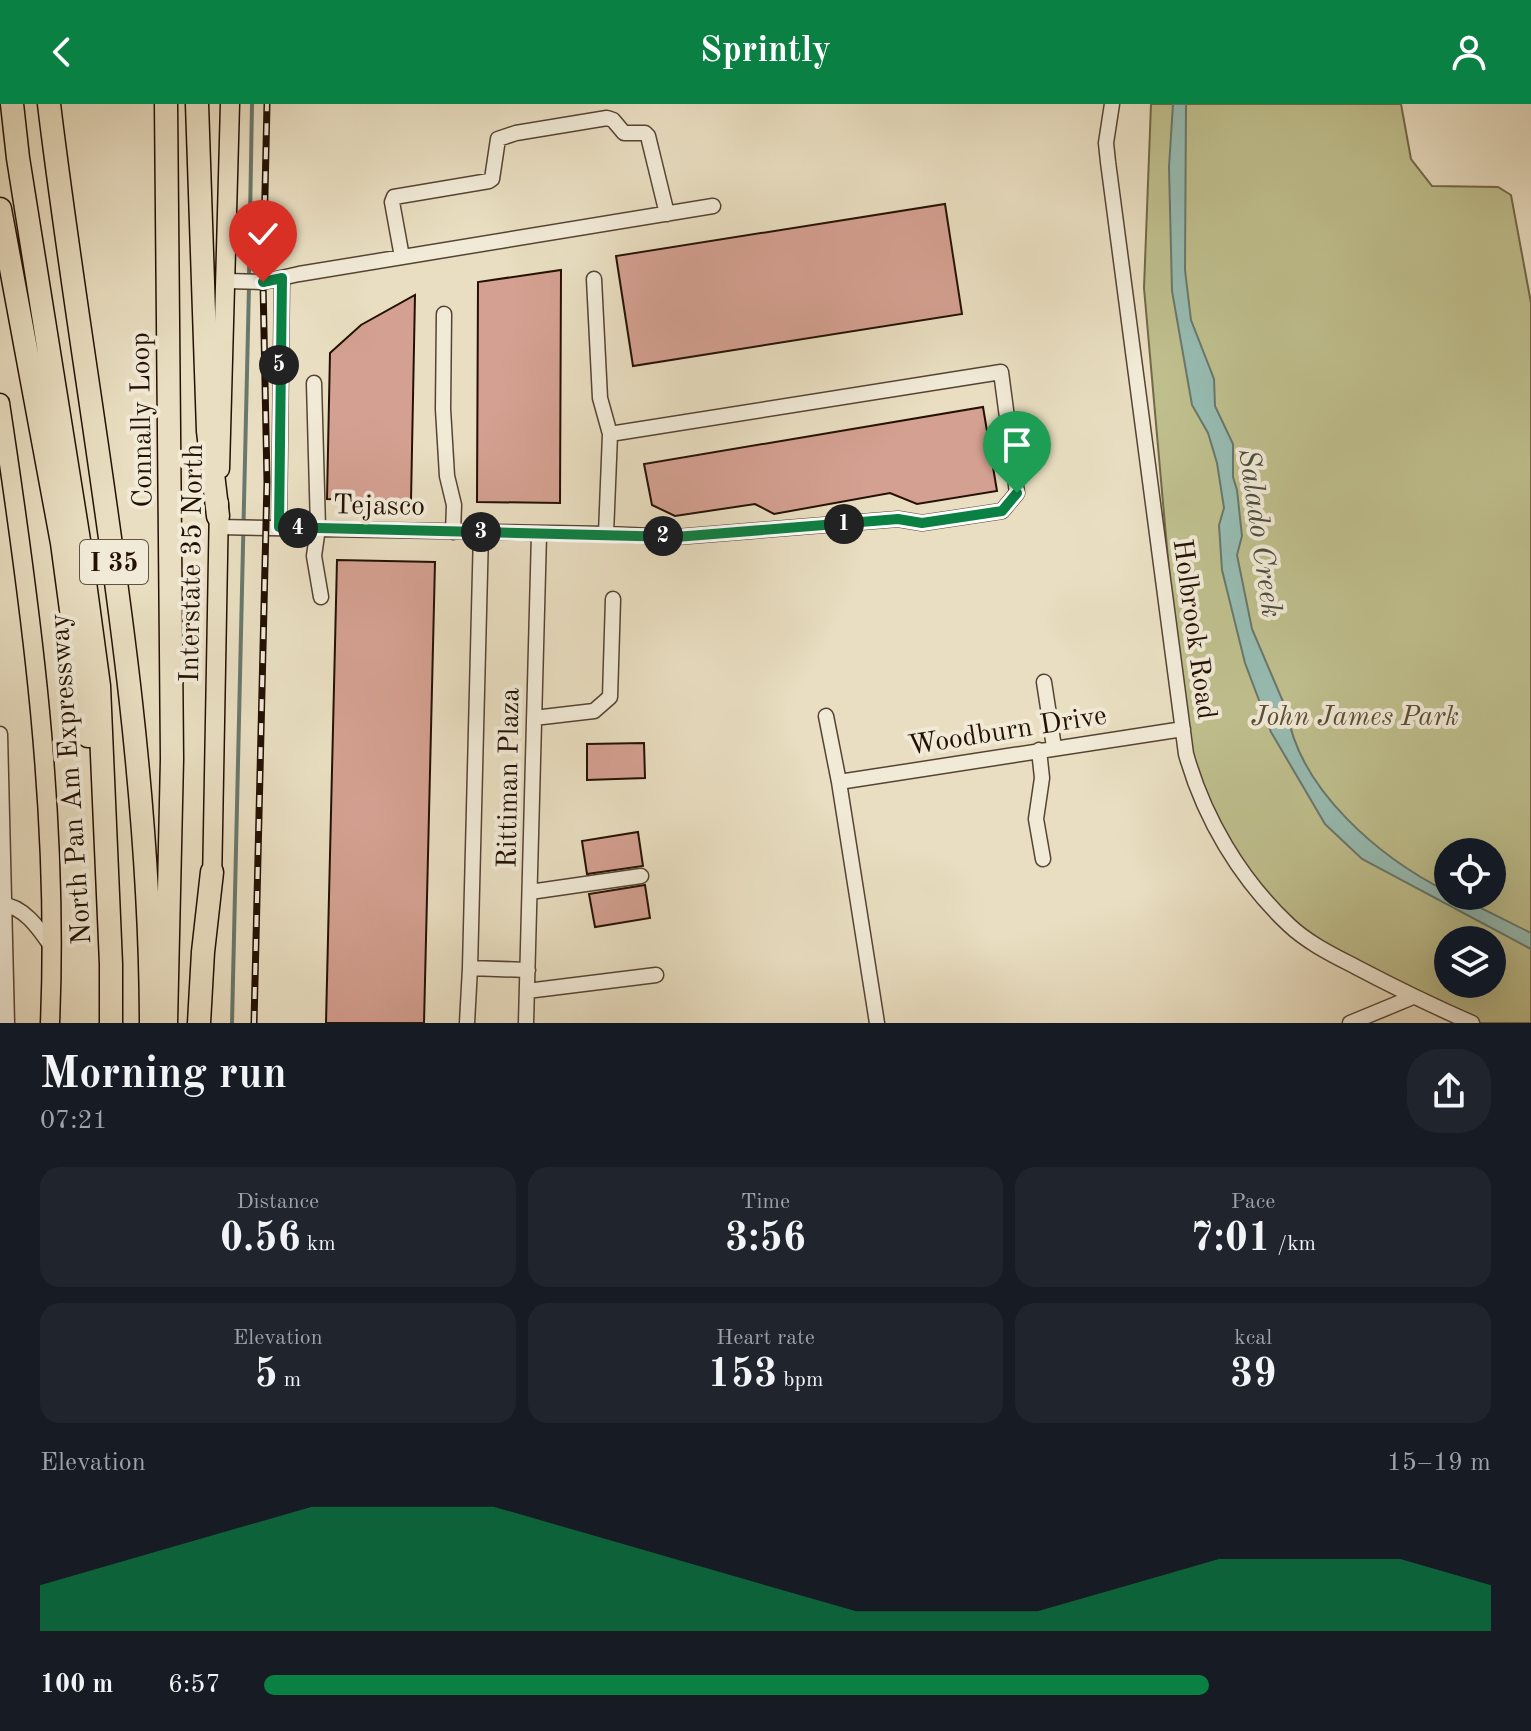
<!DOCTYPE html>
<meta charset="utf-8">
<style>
:root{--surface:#171b24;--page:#20242c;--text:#f1f3f6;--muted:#9ea1a6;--accent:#0b8043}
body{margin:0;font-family:"Old Standard TT",serif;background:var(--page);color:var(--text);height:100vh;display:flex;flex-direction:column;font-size:30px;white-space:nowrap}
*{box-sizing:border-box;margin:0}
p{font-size:26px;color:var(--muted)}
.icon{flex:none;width:44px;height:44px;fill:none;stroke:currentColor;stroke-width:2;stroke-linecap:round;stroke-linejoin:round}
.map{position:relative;height:919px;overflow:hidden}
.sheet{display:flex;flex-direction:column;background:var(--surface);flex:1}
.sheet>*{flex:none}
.tools{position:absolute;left:1434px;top:734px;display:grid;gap:16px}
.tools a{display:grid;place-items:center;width:72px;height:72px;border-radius:50%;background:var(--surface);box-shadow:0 8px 32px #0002;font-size:40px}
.pin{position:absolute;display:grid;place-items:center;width:68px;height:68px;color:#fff;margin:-82px -34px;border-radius:50% 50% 50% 0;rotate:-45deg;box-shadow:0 0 8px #0007}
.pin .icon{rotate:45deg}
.km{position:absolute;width:40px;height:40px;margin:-20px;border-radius:50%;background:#222;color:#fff;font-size:22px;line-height:40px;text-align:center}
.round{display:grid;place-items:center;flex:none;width:84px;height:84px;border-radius:32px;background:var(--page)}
.headline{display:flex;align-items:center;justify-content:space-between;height:136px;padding:0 40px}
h1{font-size:44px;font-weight:600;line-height:60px}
.stats{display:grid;grid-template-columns:repeat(3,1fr);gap:12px;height:136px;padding:8px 40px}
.stats div{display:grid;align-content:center;border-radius:20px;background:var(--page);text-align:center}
.stats b{font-size:40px;font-weight:600}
.stats small{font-size:22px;font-weight:400}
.stats p{font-size:22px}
.chart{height:224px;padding:16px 40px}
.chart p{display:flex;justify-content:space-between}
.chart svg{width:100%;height:144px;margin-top:8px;fill:var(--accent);opacity:.7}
ul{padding:0 40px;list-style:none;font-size:26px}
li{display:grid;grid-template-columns:128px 96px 1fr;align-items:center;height:60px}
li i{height:20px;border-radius:10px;background:var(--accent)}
header{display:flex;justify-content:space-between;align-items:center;height:104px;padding:0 40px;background:var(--accent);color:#fff;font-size:36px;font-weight:600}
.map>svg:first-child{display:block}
.green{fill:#bfbf8d;stroke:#726848;stroke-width:2;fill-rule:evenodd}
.water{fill:#97bcb2;stroke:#69786c;stroke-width:2}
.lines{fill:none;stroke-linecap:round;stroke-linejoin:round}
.stream{stroke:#69786c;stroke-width:4}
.building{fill:#d4a091;stroke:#241104;stroke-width:2}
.minor-casing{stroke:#543;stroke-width:17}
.major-casing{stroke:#241104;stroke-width:21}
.highway-casing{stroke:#241104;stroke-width:25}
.minor{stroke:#f1ead7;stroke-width:14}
.major{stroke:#e9dec1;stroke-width:18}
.highway{stroke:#e9dec1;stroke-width:22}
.rail-casing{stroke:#241104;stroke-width:7}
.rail{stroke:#f1ead7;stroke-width:4;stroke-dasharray:12;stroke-linecap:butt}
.route-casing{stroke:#fff;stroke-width:16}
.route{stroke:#0b8043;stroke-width:10}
.labels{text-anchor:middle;stroke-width:8;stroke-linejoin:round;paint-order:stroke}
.shield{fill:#f1ead7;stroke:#625243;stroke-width:2}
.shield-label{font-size:26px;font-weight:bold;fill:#241104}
.street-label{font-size:28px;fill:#241104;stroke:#f1ead7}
.park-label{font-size:28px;font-style:italic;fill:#5a4e34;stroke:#f1ead7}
.water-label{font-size:30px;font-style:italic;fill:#4c4d41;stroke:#f1ead7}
</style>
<header><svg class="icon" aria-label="back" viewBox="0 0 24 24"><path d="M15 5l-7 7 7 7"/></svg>Sprintly<svg class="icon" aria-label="person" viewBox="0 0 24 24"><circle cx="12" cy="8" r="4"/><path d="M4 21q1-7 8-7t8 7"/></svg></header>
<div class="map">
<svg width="1531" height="919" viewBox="0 0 1531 919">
<rect width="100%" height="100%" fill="#e9dec1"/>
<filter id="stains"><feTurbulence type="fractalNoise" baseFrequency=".0025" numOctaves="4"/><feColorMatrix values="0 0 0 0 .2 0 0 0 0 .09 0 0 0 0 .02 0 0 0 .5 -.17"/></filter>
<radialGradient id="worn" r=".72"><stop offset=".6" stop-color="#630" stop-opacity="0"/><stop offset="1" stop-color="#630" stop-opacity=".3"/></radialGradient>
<!-- green -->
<path class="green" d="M1151 0H1401L1411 55 1432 82 1498 83 1511 91 1531 199V919H1474L1304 833 1242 766 1206 703 1183 625 1144 184ZM1448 748H1492V792H1448ZM1448 836H1492V880H1448Z"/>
<!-- water -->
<path class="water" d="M1173 0H1186L1185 166 1191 216 1214 275 1215 302 1233 340V373L1237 386 1242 432 1237 451 1252 525 1287 607C1299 686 1380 754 1448 788V792H1457L1531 829V845L1362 755 1325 720 1271 628 1245 559 1222 466 1219 421 1224 404 1217 359 1208 329 1192 301 1172 187 1169 63Z"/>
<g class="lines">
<!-- stream -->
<path class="stream" d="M249 173 252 0
M232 919 249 182"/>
</g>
<!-- building -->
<path class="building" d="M945 100 962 210 633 262 616 152Z
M561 166 560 399 477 398 478 178Z
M415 191 411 397 327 395 330 249 361 221Z
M983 303 997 387 917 400 890 389 774 410 755 400 675 412 652 401 644 360Z
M337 456 435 458 424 919H326Z
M644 639 645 674 587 676V640Z
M638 728 643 762 587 770 582 737Z
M645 781 650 814 595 823 589 790Z"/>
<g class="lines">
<defs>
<path id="minor" d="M1112 0 1106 39 1108 58 1186 650C1204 714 1240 775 1289 821 1308 839 1333 851 1356 863 1394 883 1433 902 1472 919
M402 153 392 98 394 93 489 77 492 75 498 35 516 29 607 14 613 16 624 29H645L648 32 667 110
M594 175 600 294 610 330
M226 177 263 178 299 170 713 102
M444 210 443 305 447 372 454 401 453 428
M314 279 318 424 314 452 321 493
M219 423 606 430 610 330 1001 268 1017 389 1002 407 922 419 898 415 676 433 606 430
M279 423 282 174
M481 428 470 864 528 866
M1044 578 1054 643
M826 612 839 678 877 919
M534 614 594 607 610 593 613 495
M0 630 7 919
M1039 646 1042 674 1036 715 1043 755
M839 678 1183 625
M530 788 641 772
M0 800C25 802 40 826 53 845
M527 887 656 871
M467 919 470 864
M526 919 539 430
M1350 919 1413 893"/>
<path id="major" d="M0 299C31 504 59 710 50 919
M220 365 230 0
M212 781 219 399"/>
<path id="highway" d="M12 0 18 54 81 449 99 582 111 860V919
M49 0C86 306 150 609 151 919
M166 0 172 655 166 919
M197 0 208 327 218 412
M0 105 62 439 88 632
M199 919 203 848 212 768"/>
</defs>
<!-- minor casing -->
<use href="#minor" class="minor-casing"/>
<!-- major casing -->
<use href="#major" class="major-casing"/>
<!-- highway casing -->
<use href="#highway" class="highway-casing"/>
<!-- minor -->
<use href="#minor" class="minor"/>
<!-- major -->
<use href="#major" class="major"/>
<!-- highway -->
<use href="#highway" class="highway"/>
<defs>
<path id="rail" d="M254 919 267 378 263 178 267 0"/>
</defs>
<!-- rail casing -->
<use href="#rail" class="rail-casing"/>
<!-- rail -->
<use href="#rail" class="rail"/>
</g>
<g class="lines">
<defs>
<path id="route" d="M263 178 282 174 279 423 676 433 898 415 922 419 1002 407 1017 389"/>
</defs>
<!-- route casing -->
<use href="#route" class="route-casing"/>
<!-- route -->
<use href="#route" class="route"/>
</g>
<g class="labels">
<!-- shield labels -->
<rect class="shield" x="80" y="436" width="68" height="44" rx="6"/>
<g class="shield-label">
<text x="114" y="467">I 35</text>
</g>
<!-- street labels -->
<g class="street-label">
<text transform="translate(140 316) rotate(-91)" y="10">Connally Loop</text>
<text transform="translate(379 400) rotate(1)" y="10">Tejasco</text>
<text transform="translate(190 459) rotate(-89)" y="10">Interstate 35 North</text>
<text transform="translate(1196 525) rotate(82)" y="10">Holbrook Road</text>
<text transform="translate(1007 625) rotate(-9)" y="10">Woodburn Drive</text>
<text transform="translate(507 674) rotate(-89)" y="10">Rittiman Plaza</text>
<text transform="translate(69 675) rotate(-94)" y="10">North Pan Am Expressway</text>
</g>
<!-- park labels -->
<g class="park-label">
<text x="1355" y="621">John James Park</text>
</g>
<!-- water labels -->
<g class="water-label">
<text transform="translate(1261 429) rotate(82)" y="10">Salado Creek</text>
</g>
</g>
<rect width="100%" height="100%" filter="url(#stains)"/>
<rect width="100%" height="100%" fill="url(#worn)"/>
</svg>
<div class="tools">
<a><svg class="icon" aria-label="locate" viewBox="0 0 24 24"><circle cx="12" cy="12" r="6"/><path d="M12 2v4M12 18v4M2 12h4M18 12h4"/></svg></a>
<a><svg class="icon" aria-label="layers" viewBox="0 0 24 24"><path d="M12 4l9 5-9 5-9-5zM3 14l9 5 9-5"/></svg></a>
</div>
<div class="pin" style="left:1017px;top:389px;background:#1e9e55"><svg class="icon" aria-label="arrive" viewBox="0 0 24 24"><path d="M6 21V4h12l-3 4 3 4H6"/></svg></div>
<div class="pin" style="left:263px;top:178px;background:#d93025"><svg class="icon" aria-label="check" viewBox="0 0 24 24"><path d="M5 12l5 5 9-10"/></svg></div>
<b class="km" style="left:844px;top:420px">1</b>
<b class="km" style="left:663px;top:432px">2</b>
<b class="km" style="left:481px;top:428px">3</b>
<b class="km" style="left:298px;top:424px">4</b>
<b class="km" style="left:279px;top:261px">5</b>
</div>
<section class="sheet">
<div class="headline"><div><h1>Morning run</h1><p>07:21</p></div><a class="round"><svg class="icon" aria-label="share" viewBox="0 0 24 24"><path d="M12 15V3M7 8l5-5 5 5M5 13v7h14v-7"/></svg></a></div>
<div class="stats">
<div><p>Distance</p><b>0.56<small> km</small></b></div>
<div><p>Time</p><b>3:56</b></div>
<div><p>Pace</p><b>7:01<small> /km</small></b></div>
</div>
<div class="stats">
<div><p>Elevation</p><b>5<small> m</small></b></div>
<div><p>Heart rate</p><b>153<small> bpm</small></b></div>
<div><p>kcal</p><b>39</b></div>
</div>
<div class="chart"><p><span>Elevation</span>15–19 m</p>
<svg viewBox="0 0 160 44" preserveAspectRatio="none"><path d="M0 44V30L10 22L20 14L30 6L40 6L50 6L60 14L70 22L80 30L90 38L100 38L110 38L120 30L130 22L140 22L150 22L160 30V44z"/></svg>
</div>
<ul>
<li><b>100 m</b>6:57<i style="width:77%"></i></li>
</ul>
</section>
